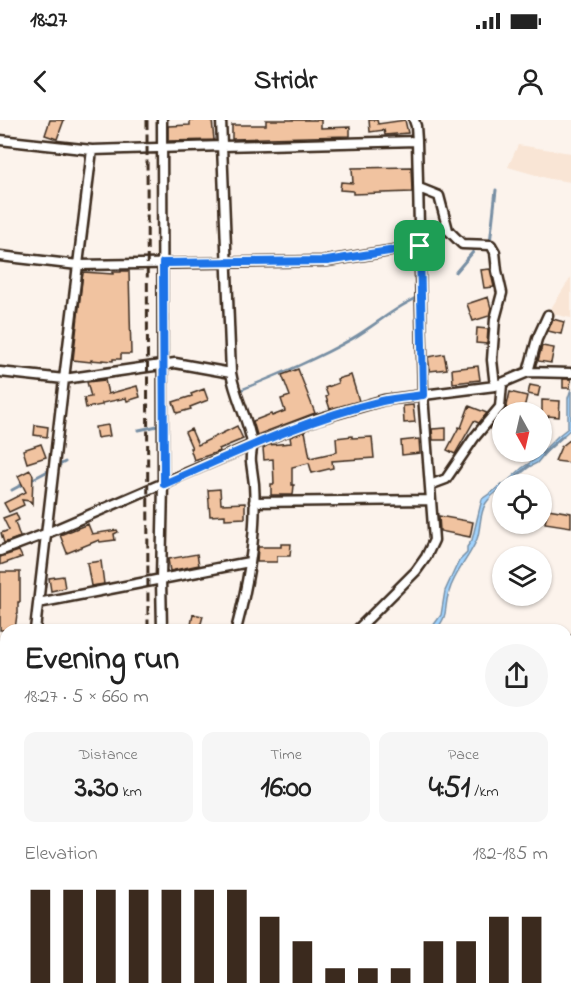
<!DOCTYPE html>
<meta charset="utf-8">
<style>
:root{--surface:#fff;--page:#f6f6f6;--text:#222;--muted:#767676;--accent:#3b2a1e}
body{margin:0;font-family:"Indie Flower",sans-serif;background:var(--page);color:var(--text);height:100vh;display:flex;flex-direction:column;font-size:22px;white-space:nowrap}
*{box-sizing:border-box;margin:0}
p{font-size:20px;color:var(--muted)}
.icon{flex:none;width:33px;height:33px;fill:none;stroke:currentColor;stroke-width:2;stroke-linecap:round;stroke-linejoin:round}
.map{position:relative;flex:1;overflow:hidden}
.details{position:absolute;left:0px;top:504px;width:572px;height:384px;display:flex;flex-direction:column;background:var(--surface);border-radius:18px 18px 0 0;box-shadow:0 2px 4px #0004}
.details>*{flex:none}
.needle{width:39px;rotate:172deg}
.controls{position:absolute;left:492px;top:282px;display:grid;gap:12px}
.controls a{display:grid;place-items:center;width:60px;height:60px;border-radius:50%;background:var(--surface);box-shadow:0 2px 4px #0004;font-size:30px}
.pin{position:absolute;display:grid;place-items:center;width:51px;height:51px;color:#fff;margin:-26px;border-radius:12px;box-shadow:0 3px 9px #0006}
.round{display:grid;place-items:center;flex:none;width:63px;height:63px;border-radius:32px;background:var(--page)}
.overview{display:flex;align-items:center;justify-content:space-between;height:102px;padding:0 24px}
h1{font-size:33px;font-weight:800;line-height:45px}
.figures{display:grid;grid-template-columns:repeat(3,1fr);gap:9px;height:102px;padding:6px 24px}
.figures div{display:grid;align-content:center;border-radius:12px;background:var(--page);text-align:center}
.figures b{font-size:30px;font-weight:800}
.figures small{font-size:16px;font-weight:400}
.figures p{font-size:16px}
.chart{height:168px;padding:12px 24px}
.chart p{display:flex;justify-content:space-between}
.chart svg{width:100%;height:108px;margin-top:6px;stroke:var(--accent);stroke-width:6}
.status{display:flex;justify-content:space-between;align-items:center;height:42px;padding:0 30px;background:var(--surface);direction:ltr}
.status svg{height:16px;fill:currentColor}
header{display:flex;justify-content:space-between;align-items:center;height:78px;padding:0 24px;background:var(--surface);font-size:27px;font-weight:800}
.map>svg:first-child{display:block}
.built{fill:#f9e5d5}
.water{fill:#a1d3fe;stroke:#788fa4;stroke-width:1.5}
.lines{fill:none;stroke-linecap:round;stroke-linejoin:round}
.stream{stroke:#788fa4;stroke-width:3}
.building{fill:#f1c3a0;stroke:#3b2a1e;stroke-width:1.5}
.minor-casing{stroke:#3b2a1e;stroke-width:13}
.tertiary-casing{stroke:#3b2a1e;stroke-width:15}
.minor{stroke:#fff;stroke-width:8}
.tertiary{stroke:#fff;stroke-width:10}
.rail{stroke:#3b2a1e;stroke-width:3;stroke-dasharray:9 4.5;stroke-linecap:butt}
.route-casing{stroke:#fff;stroke-width:12}
.route{stroke:#1a73e8;stroke-width:8}
</style>
<div class="status"><b>18:27</b><svg viewBox="0 0 49 12"><path d="M0 12V9h3v3zM5 12V6h3v6zM10 12V3h3v9zM15 12V0h3v12zM26 1h20v11H26zM47 4h2v5h-2z"/></svg></div>
<header><svg class="icon" aria-label="back" viewBox="0 0 24 24"><path d="M15 5l-7 7 7 7"/></svg>Stridr<svg class="icon" aria-label="person" viewBox="0 0 24 24"><circle cx="12" cy="8" r="4"/><path d="M4 21q1-7 8-7t8 7"/></svg></header>
<div class="map">
<svg width="571" height="888" viewBox="0 0 571 888">
<rect width="100%" height="100%" fill="#fcf3ec"/>
<filter id="ink" filterUnits="userSpaceOnUse"><feTurbulence type="fractalNoise" baseFrequency=".0167" numOctaves="2"/><feDisplacementMap in="SourceGraphic" scale="12" xChannelSelector="R" yChannelSelector="G"/><feConvolveMatrix kernelMatrix="1 2 1 2 8 2 1 2 1" color-interpolation-filters="sRGB"/></filter>
<g filter="url(#ink)">
<!-- built -->
<path class="built" d="M518 25 571 33V62L550 59 508 47Z
M571 157V198L548 193Z"/>
<!-- water -->
<path class="water" d="M416 177V179C393 189 374 207 353 219 316 240 276 256 237 272V271C276 255 316 239 352 218 374 205 393 189 416 177Z
M571 269V309L550 327 537 343 523 350 508 364H502V368C496 372 490 377 486 383 479 394 481 408 477 419 470 437 454 453 449 472 443 489 450 493 436 510H430L441 495 445 471 455 449 459 441 467 433V427L472 420 482 379 509 360 522 348 534 340 558 316 568 308V278Z"/>
<g class="lines">
<!-- stream -->
<path class="stream" d="M490 123 496 70
M456 152 473 132
M139 310 162 305
M543 334 563 316
M518 355 529 346
M31 360 65 342
M12 370 25 363"/>
</g>
<!-- building -->
<path class="building" d="M50 0H64L57 19 45 15Z
M190 0H212L214 20 168 21V6L190 5Z
M266 0H321V8L350 7V16L232 19V5H266Z
M369 0H377L378 4 405 0 408 13 385 15 384 10 370 12Z
M411 47 412 72 353 74V71L340 70 341 62 353 63 352 48Z
M434 107 437 122 426 124 425 109Z
M490 149 494 167 484 168 481 150Z
M121 151H129L131 234H121V239H113V241L102 240V241L91 240V242L73 240 83 152 113 154V152H121Z
M488 177 491 188 489 196 473 201 467 184Z
M553 199 564 202 561 214 548 211Z
M477 208 488 209 487 224 476 223Z
M542 226 554 228 551 243 538 241Z
M444 234 447 249 430 251 428 237Z
M478 246 480 260 453 263 452 249Z
M298 249 315 293 257 315 253 301 271 294 272 296 285 291 281 279 290 276 282 255Z
M351 255 359 281 330 289 326 277 328 276 325 268 338 263 337 259Z
M563 259H571L570 268H563Z
M105 260 108 274 137 266 140 277 127 281 126 278 102 283V285L86 288 84 278 91 277 87 262Z
M530 265 540 267 538 276 528 274Z
M204 269 208 280 190 287 191 289 177 293 173 282 192 276 191 274Z
M510 272 527 276 523 292 506 290Z
M542 280 560 281 559 297 548 296 544 311 542 310Z
M413 285 415 302 404 303 403 286Z
M469 286 487 293 479 303 474 301 455 334 447 330 459 307 461 308Z
M35 305 48 307 47 317 34 315Z
M108 305 110 316 97 318 95 307Z
M237 306 243 319 219 329 220 331 212 334 194 340 190 328H192L185 312 191 309 198 325Z
M446 308V320H433L432 309Z
M305 311 310 338 337 332 336 318 352 316V318L372 317 374 338 332 341 333 348 312 353 309 343 292 347V365H294L293 375H271V364H274L273 339 264 340 263 328 268 325 291 323 290 317Z
M419 319 420 333 402 335 401 321Z
M571 319V343L555 341 561 327Z
M41 324 46 337 27 343 23 330Z
M30 350 33 355 32 384 30 381 22 380 24 385 9 392 4 383 26 372 18 356Z
M220 369 221 384 245 383V398L225 399V395L210 396 208 370Z
M548 389 571 393V407L545 403Z
M16 393 19 400 15 402 20 417 4 423 1 413 9 410 3 398Z
M439 396 473 402 470 417 440 411Z
M88 404 92 414 117 410 118 412 114 414 115 420 100 422 99 420 67 433 60 415Z
M281 424H291L290 436H277V442H257L258 427H281Z
M19 431 22 437 0 445V437Z
M197 434 199 445 170 451 168 439Z
M101 441 104 464 91 466 87 443Z
M0 452H20V482H18V494H17L15 510H0Z
M63 456 65 468 51 471 49 458Z
M193 494 203 496 200 507 191 505Z"/>
<g class="lines">
<defs>
<path id="minor" d="M221 0 231 253C235 277 248 299 252 323 253 329 250 335 251 342 252 349 253 357 254 364 257 411 248 465 236 510
M0 20 92 30 64 259 35 510
M92 30 223 26 417 21
M419 68 439 76 448 110 462 124 491 125 495 132 497 151 502 173 495 199 492 240 495 266
M0 136 78 145 327 141 420 126
M0 252 64 259 175 243 231 253
M528 252 537 219 548 195
M430 365 446 359 474 318 500 287 502 264
M254 382 431 380
M0 431 45 414 252 325 318 299 384 280 495 266 528 252 571 253
M38 483 249 442
M162 510 161 459 163 364 162 0
M357 510 416 451 426 437 434 420 423 275 417 21 416 6 414 0
M0 547H6
M0 653H6
M164 882V888
M3 888 4 763 6 750
M184 888V882
M286 888 287 882"/>
<path id="tertiary" d="M566 548 571 522
M0 763H6
M566 768H571
M523 888 524 882"/>
</defs>
<!-- minor casing -->
<use href="#minor" class="minor-casing"/>
<!-- tertiary casing -->
<use href="#tertiary" class="tertiary-casing"/>
<!-- minor -->
<use href="#minor" class="minor"/>
<!-- tertiary -->
<use href="#tertiary" class="tertiary"/>
<!-- rail -->
<path class="rail" d="M147 0 148 510
M149 882V888"/>
</g>
</g>
<g class="lines" filter="url(#ink)">
<defs>
<path id="route" d="M420 126 423 275C409 277 395 278 382 281 306 299 235 333 164 364L163 143 327 141Z"/>
</defs>
<!-- route casing -->
<use href="#route" class="route-casing"/>
<!-- route -->
<use href="#route" class="route"/>
</g>
</svg>
<div class="controls">
<a><svg class="needle" viewBox="-14 -14 28 28"><path d="M0-13l5 13h-10z" fill="#e53935"/><path d="M0 13l5-13h-10z" fill="#767676"/></svg></a>
<a><svg class="icon" aria-label="locate" viewBox="0 0 24 24"><circle cx="12" cy="12" r="6"/><path d="M12 2v4M12 18v4M2 12h4M18 12h4"/></svg></a>
<a><svg class="icon" aria-label="layers" viewBox="0 0 24 24"><path d="M12 4l9 5-9 5-9-5zM3 14l9 5 9-5"/></svg></a>
</div>
<div class="pin" style="left:420px;top:126px;background:#1e9e55"><svg class="icon" aria-label="arrive" viewBox="0 0 24 24"><path d="M6 21V4h12l-3 4 3 4H6"/></svg></div>
<section class="details">
<div class="overview"><div><h1>Evening run</h1><p>18:27 · 5 × 660 m</p></div><a class="round"><svg class="icon" aria-label="share" viewBox="0 0 24 24"><path d="M12 15V3M7 8l5-5 5 5M5 13v7h14v-7"/></svg></a></div>
<div class="figures">
<div><p>Distance</p><b>3.30<small> km</small></b></div>
<div><p>Time</p><b>16:00</b></div>
<div><p>Pace</p><b>4:51<small> /km</small></b></div>
</div>
<div class="chart"><p><span>Elevation</span>182–185 m</p>
<svg viewBox="0 0 160 44" preserveAspectRatio="none"><path d="M5 44V6M15 44V6M25 44V6M35 44V6M45 44V6M55 44V6M65 44V6M75 44V17M85 44V27M95 44V38M105 44V38M115 44V38M125 44V27M135 44V27M145 44V17M155 44V17"/></svg>
</div>
</section>
</div>
